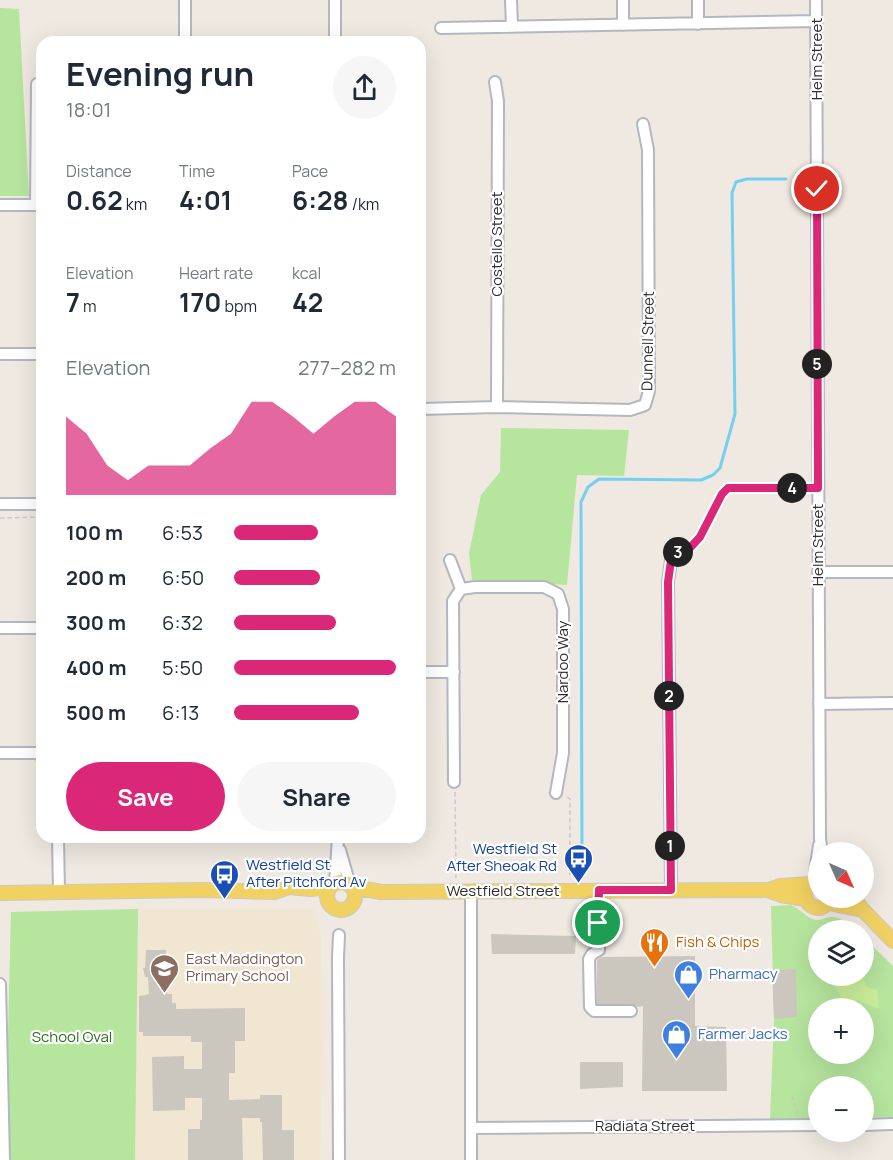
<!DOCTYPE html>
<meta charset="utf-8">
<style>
:root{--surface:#fff;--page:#f6f6f7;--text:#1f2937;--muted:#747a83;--accent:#db2777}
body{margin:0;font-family:Manrope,sans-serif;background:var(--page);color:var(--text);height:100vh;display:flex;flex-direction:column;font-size:22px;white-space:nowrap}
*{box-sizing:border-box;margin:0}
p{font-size:20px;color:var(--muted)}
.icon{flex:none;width:33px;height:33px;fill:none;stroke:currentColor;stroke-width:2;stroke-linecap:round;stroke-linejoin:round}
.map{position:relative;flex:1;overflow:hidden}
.panel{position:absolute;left:36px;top:36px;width:390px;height:807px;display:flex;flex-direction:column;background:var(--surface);border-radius:18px;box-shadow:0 6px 24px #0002}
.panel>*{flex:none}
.needle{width:39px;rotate:135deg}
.controls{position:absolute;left:808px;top:842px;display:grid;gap:12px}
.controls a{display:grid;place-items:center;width:66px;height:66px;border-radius:50%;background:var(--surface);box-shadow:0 6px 24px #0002;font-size:30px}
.pin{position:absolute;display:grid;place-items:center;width:51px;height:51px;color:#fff;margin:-26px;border:3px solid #fff;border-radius:50%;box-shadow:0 2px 6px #0007}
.km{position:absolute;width:30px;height:30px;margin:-15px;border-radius:50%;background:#222;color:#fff;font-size:16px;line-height:30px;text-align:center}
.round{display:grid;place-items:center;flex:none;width:63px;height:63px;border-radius:32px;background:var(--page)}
.headline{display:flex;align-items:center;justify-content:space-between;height:102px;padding:0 30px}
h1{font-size:33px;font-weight:700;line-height:45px}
.metrics{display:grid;grid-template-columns:repeat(3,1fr);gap:9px;height:102px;padding:6px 30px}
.metrics div{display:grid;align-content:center}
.metrics b{font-size:26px;font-weight:700}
.metrics small{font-size:16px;font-weight:400}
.metrics p{font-size:16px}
.chart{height:168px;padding:12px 30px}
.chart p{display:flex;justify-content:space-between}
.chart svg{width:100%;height:108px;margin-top:6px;fill:var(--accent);opacity:.7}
.action{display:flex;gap:12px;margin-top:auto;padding:12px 30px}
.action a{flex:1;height:69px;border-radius:36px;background:var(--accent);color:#fff;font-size:24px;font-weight:700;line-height:69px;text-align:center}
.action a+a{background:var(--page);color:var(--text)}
ul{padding:0 30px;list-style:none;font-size:20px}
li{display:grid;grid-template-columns:96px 72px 1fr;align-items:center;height:45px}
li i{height:15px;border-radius:8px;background:var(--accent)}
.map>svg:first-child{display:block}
.education{fill:#f0e6d1}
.green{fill:#b6e59e;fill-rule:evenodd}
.pitch{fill:#c9ec9a}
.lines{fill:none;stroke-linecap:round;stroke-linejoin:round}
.stream{stroke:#75cff0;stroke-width:3}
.building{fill:#cbc7bf}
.minor-casing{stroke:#b4b7c1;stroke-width:14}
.major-casing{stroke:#c9c9c9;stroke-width:16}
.path{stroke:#c9c9c9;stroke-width:1.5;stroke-dasharray:4.5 3;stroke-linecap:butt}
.minor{stroke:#fff;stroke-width:10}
.major{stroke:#f2d163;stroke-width:14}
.route-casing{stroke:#fff;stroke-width:12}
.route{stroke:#db2777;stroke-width:8}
.labels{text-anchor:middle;stroke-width:4.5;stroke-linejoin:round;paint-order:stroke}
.street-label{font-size:15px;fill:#2e2e2e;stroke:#fff}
.transit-label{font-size:15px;fill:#164399;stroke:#fff;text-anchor:end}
.food-label{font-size:15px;fill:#c56008;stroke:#fff;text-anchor:start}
.education-label{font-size:15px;fill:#785e54;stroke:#fff;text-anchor:start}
.shop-label{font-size:15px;fill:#366cbe;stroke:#fff;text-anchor:start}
.park-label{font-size:15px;fill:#2c6e1b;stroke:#fff}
</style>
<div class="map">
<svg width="893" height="1160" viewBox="0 0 893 1160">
<rect width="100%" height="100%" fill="#efe9e1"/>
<!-- education -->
<path class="education" d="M138 909H313L321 935 323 1050 320 1160H5L11 912Z"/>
<!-- green -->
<path class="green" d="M0 8 19 9 29 196H0Z
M501 428 629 430 624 476 577 475 567 585 472 580 469 553 481 495 500 472Z
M791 905C800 909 807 918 816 920 821 921 825 917 830 917 840 916 849 924 856 930H819V975H864V938L893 966V1117L864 1118V1086H819V1119L770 1120 774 1019 771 906ZM819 1008H864V1053H819Z
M138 909 135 1160H5L11 912Z"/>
<!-- pitch -->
<path class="pitch" d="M827 975H861L867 987 877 990 879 1009 857 1000 847 1007Z"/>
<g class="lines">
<!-- stream -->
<path class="stream" d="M582 862 581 502 588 487 599 479 701 480 713 475 720 468 735 414 732 193 736 182 747 179H786"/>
</g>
<!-- building -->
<path class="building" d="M491 934 576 936 575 954H492Z
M146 950H166V954H168V968H167V994H172V1003H176V1009L245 1008V1041H235V1073H229V1100L260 1099V1095H282V1130H294V1160H263L262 1122H260V1118H242L243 1160H188V1129H200V1120H202V1098H185V1110L153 1111 152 1057 184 1056V1069H202V1042H191V1036H143V1032H139V996L147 995 146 994H149L148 977H145L143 968H145Z
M695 956V1026L726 1027 727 1091H642L643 1006 637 1007 631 1004H597V960L601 957Z
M796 969 797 1017 774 1019 772 970Z
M580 1062H623V1087L580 1089Z"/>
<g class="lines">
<defs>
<path id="minor" d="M185 0V42
M335 0V42
M511 0 512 27
M623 0V25
M816 0 820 839 822 852
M698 24V0
M441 28 817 21
M495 82 498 101 497 407
M0 205H42
M36 205 37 84
M0 354H42
M420 409 497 407 630 410 645 405 649 391 648 150 643 124
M0 504H42
M450 560 461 589 453 601 454 782
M818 572H893
M461 589 475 587H544L558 594 563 609V753L556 793
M0 628H42
M420 672H454
M819 704 893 703
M0 753H35L42 755
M58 837 59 893
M340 850 350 885
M817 881 815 871 819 845
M335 883 338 837
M599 890V950L592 954 589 959 590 1007 594 1011H631
M671 890 668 582 672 553
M471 891V1160
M339 935 338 957 339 1160
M0 984 4 1160
M864 1125 893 1124
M471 1128 819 1125"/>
<path id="major" d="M327 896a14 14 0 1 1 28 0a14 14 0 1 1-28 0Z
M814 882C790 896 821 923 831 897
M353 887 381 892 769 890 780 886 810 884
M770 891 781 895 805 899
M0 893 202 890 275 892 289 887 310 889 329 887
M848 897 857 902 863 910 893 941
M829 903 863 910"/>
</defs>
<!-- minor casing -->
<use href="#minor" class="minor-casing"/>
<!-- major casing -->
<use href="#major" class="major-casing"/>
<!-- path -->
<path class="path" d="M0 518 42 517
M682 551C701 548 714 510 722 493L728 488H807
M455 792 456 878
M567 797 570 799V878
M792 1096 796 1107 797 1116"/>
<!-- minor -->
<use href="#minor" class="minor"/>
<!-- major -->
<use href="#major" class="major"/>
</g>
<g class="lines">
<defs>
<path id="route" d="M598 923 599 890H671L668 582 672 553 688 550 700 537 722 494 728 488H818L817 189"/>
</defs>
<!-- route casing -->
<use href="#route" class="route-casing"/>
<!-- route -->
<use href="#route" class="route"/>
</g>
<!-- icons -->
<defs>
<symbol id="bus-pin" viewBox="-11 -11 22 30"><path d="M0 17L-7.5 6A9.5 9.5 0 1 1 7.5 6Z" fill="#1a4fb4" stroke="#fff"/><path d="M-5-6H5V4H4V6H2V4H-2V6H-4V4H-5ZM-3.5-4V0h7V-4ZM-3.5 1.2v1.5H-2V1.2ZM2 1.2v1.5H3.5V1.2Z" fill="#fff"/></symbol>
<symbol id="restaurant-pin" viewBox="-11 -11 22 30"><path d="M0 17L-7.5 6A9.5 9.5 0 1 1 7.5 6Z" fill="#e8710a" stroke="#fff"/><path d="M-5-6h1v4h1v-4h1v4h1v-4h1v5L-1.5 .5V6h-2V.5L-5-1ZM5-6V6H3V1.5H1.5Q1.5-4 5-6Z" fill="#fff"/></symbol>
<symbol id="school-pin" viewBox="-11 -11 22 30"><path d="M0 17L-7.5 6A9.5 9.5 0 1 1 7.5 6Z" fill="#8d6e63" stroke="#fff"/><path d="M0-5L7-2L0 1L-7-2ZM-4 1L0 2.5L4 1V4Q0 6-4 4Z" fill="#fff"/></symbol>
<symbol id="shop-pin" viewBox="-11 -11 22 30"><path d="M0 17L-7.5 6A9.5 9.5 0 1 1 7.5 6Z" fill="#3f7fe0" stroke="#fff"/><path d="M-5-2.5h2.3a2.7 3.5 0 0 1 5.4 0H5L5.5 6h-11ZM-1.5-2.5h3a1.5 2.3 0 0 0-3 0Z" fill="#fff"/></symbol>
</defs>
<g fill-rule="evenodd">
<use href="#bus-pin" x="562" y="842" width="33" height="45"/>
<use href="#bus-pin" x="208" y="858" width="33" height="45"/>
<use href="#restaurant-pin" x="638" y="926" width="33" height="45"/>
<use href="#school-pin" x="148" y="952" width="33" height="45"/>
<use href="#shop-pin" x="672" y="958" width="33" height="45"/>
<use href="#shop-pin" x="660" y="1018" width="33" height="45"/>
</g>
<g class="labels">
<!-- street labels -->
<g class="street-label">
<text transform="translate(817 59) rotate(-90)" y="5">Helm Street</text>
<text transform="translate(497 244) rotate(-90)" y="5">Costello Street</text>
<text transform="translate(648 341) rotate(-89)" y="5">Dunnell Street</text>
<text transform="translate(818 545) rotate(-90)" y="5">Helm Street</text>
<text transform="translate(563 662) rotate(-90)" y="5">Nardoo Way</text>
<text x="503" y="896">Westfield Street</text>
<text x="645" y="1131">Radiata Street</text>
</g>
<!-- transit labels -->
<g class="transit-label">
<text x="557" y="854">Westfield St<tspan x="557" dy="17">After Sheoak Rd</tspan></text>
<text x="246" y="870" text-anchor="start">Westfield St<tspan x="246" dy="17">After Pitchford Av</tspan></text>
</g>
<!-- food labels -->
<g class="food-label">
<text x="676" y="947">Fish &amp; Chips</text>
</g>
<!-- education labels -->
<g class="education-label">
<text x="186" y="964">East Maddington<tspan x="186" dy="17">Primary School</tspan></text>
</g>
<!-- shop labels -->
<g class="shop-label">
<text x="709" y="979">Pharmacy</text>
<text x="698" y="1039">Farmer Jacks</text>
</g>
<!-- park labels -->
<g class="park-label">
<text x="72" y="1042">School Oval</text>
</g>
</g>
</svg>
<div class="controls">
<a><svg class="needle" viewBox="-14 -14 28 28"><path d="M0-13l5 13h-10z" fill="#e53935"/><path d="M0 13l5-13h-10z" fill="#747a83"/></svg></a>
<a><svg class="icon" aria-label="layers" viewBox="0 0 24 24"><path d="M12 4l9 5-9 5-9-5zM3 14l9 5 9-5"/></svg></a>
<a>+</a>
<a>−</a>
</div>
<div class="pin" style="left:598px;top:923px;background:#1e9e55"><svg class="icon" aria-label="arrive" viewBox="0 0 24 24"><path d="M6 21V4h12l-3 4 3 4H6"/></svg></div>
<div class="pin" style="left:817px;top:189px;background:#d93025"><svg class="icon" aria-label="check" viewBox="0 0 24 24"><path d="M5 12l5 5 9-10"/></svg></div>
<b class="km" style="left:670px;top:846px">1</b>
<b class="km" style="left:669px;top:696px">2</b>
<b class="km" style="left:678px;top:552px">3</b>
<b class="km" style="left:792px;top:488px">4</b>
<b class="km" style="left:817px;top:364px">5</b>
<section class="panel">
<div class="headline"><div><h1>Evening run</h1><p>18:01</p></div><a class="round"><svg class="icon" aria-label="share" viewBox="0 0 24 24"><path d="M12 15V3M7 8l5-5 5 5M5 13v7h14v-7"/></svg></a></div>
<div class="metrics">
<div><p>Distance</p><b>0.62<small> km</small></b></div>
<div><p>Time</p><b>4:01</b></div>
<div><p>Pace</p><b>6:28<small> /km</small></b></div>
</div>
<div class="metrics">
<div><p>Elevation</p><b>7<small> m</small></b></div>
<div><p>Heart rate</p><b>170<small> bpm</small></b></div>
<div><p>kcal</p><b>42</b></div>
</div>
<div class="chart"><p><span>Elevation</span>277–282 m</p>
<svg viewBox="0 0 160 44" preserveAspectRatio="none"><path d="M0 44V12L10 19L20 32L30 38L40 32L50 32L60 32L70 25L80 19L90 6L100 6L110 12L120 19L130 12L140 6L150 6L160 12V44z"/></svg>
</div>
<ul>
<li><b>100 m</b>6:53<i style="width:52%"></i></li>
<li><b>200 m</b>6:50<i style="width:53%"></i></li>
<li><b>300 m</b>6:32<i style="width:63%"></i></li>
<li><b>400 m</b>5:50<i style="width:100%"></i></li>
<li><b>500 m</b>6:13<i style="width:77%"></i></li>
</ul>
<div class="action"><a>Save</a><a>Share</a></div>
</section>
</div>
